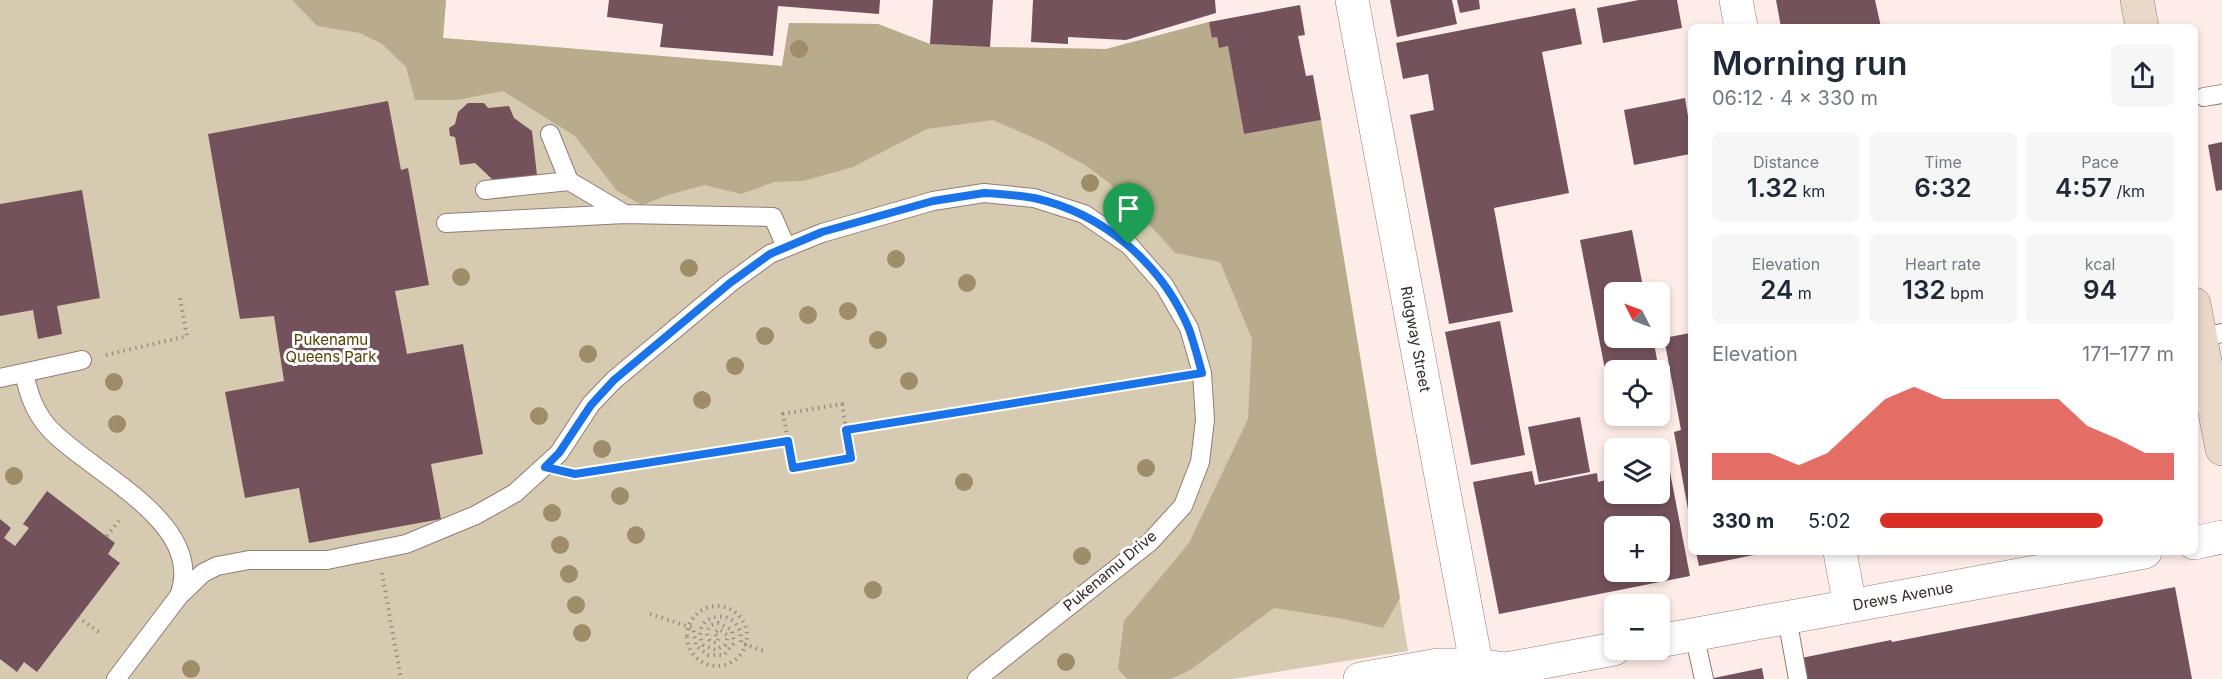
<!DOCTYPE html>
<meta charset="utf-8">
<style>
:root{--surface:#fff;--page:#f6f6f7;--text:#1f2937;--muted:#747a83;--accent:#d93025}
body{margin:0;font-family:Inter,sans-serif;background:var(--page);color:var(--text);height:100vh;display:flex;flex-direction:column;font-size:22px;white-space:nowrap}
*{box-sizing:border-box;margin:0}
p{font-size:20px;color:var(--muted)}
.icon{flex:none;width:33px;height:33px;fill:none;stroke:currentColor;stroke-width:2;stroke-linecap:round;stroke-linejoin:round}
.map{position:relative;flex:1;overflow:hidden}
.sheet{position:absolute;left:1688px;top:24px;width:510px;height:531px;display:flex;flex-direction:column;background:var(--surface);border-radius:9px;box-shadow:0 3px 9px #0003}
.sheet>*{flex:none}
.needle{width:39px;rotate:312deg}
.controls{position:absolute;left:1604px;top:282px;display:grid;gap:12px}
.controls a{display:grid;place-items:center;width:66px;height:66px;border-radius:9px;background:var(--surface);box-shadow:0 3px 9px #0003;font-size:30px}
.pin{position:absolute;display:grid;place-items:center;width:51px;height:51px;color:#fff;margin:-62px -26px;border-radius:50% 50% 50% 0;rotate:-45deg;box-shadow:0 0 6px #0007}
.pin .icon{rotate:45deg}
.round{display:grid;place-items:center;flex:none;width:63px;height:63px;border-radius:9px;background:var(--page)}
.summary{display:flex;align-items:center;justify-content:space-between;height:102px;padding:0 24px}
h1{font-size:33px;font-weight:600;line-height:45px}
.figures{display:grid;grid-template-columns:repeat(3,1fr);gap:9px;height:102px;padding:6px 24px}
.figures div{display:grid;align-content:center;border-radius:9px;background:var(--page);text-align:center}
.figures b{font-size:26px;font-weight:600}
.figures small{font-size:16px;font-weight:400}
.figures p{font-size:16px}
.chart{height:168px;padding:12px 24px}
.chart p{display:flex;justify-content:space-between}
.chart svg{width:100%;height:108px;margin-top:6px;fill:var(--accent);opacity:.7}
ul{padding:0 24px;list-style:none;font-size:20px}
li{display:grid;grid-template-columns:96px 72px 1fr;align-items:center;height:45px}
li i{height:15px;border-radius:8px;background:var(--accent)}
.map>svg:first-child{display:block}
.green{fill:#d6cbb1}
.forest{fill:#b9ac8c}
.building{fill:#74525b;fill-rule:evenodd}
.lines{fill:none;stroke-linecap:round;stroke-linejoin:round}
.service-casing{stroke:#957b77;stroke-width:20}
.minor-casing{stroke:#957b77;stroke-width:34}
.tertiary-casing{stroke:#957b77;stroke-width:34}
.secondary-casing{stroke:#957b77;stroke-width:34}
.path{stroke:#9b8d8a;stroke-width:4;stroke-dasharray:1.5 4.5;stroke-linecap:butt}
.service{stroke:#fff;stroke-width:18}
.minor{stroke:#fff;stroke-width:33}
.tertiary{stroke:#fff;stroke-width:33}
.secondary{stroke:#ead8c8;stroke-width:33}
.tree{fill:#9f8d69}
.route-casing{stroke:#fff;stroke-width:12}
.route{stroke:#1a73e8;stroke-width:8}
.labels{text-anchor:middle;stroke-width:6;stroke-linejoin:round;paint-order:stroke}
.park-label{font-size:15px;fill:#523f01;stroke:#fdfdfd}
.street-label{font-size:15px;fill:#342927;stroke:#fdfdfd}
</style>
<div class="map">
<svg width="2222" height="679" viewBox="0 0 2222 679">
<rect width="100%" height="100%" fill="#fdece8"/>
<!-- green -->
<path class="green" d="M0 0H446L443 38 782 66 789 23 878 24 930 44 990 47 1106 49 1209 22 1213 38 1217 37 1219 47 1228 46 1244 134 1321 120 1408 651 1233 679H0Z"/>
<!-- forest -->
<path class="forest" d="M292 0H446L443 38 782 66 789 23 878 24 930 44 990 47 1106 49 1209 22 1213 38 1217 37 1219 47 1228 46 1244 134 1321 120 1400 598 1383 628 1344 619 1274 608 1190 670 1171 679H1127L1118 669 1124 621 1189 543 1248 419 1252 339 1220 262 1175 253 1148 223 1121 213 1112 185 1085 165 1043 142 993 120 927 129 853 167 803 181 774 182 741 194 705 185 668 195 642 205 617 191 575 136 503 91 457 100H415L406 67 382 44 360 33 317 26Z"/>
<!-- building -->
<path class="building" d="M609 0H880L879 14 778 6 773 56 660 47 663 24 607 17Z
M933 0H993L990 47 930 44Z
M1033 0H1215L1216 13 1126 40 1068 37V44L1031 42Z
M1390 0H1452L1457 24 1397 37Z
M1457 0H1479L1480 9 1460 13Z
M1639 0H1677L1682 28 1603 43 1597 8Z
M1776 0H1875L1881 27H1781Z
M1300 5 1305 35 1298 36 1306 76 1313 75 1321 120 1244 134 1228 46 1219 48 1217 37 1212 38 1209 22Z
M1575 8 1582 44 1542 52 1569 193 1494 208 1513 312 1449 324 1410 115 1434 110 1428 74 1403 79 1396 43Z
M1685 98 1690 128V154L1634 165 1624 110Z
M388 101 401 170 408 168 429 285 395 291 407 354 463 344 483 454 431 464 441 519 309 543 299 488 245 498 225 392 284 381 274 316 240 319 208 134Z
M468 103H484L488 108 509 106 514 118 532 131 537 175 493 180 475 163 460 165 455 137 450 136 449 128 455 124 458 112Z
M2222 142V190L2216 191 2208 145Z
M82 190 100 298 57 306 62 334 38 339 33 310 0 316V204Z
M1632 230 1644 292H1614V338H1653L1658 365 1630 370H1614V374L1606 375 1580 240Z
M1500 321 1525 455 1471 465 1445 332Z
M1690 333V515H1689L1674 432 1681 430 1664 338Z
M1580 417 1590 472 1539 482 1528 427Z
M1669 467 1690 576 1499 614 1473 482 1532 471 1535 485 1597 473 1598 482 1614 478V494H1659V469ZM1614 526H1659V572H1614Z
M47 491 115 543 108 554 120 563 37 672 24 662 17 672 0 659V519L11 528 4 538 15 546 29 528 23 524Z
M1696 552H1764V553L1699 566Z
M2175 587 2192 679H1805L1801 658 1891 640 1892 642Z
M1762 668 1764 679H1714V678Z"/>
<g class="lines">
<defs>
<path id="service" d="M2204 97 2222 94
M550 134 569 181
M485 190 569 181 625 214 773 217 786 247
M446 223 625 214
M2201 337 2222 333
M24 374C29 394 34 411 48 427 88 472 208 522 179 596
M0 378 82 360
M1787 618 1798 679
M1694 634 1704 679
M116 679 179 596 203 573 217 566 249 560H327L406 544 476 515 515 493 559 453 591 404 614 380 730 283 770 254 822 233 933 201 984 193 1034 198 1084 214 1129 245 1164 285 1189 328 1202 373 1205 420 1200 462 1183 506 1150 542 977 679"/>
<path id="minor" d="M1736 0 1741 27
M1840 552 1850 606"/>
<g id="tertiary">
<path id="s1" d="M1352 0 1479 679"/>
<path d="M2194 543 2222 537"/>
<path id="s2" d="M1659 641 2145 552"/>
<path d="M1360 679 1438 665H1476L1506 669 1614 649"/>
</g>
<path id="secondary" d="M2137 0 2142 27
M2194 304 2222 449"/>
</defs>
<!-- service casing -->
<use href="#service" class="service-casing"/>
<!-- minor casing -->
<use href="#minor" class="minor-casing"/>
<!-- tertiary casing -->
<use href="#tertiary" class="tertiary-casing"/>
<!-- secondary casing -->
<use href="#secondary" class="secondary-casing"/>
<!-- path -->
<path class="path" d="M106 355 187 336 180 298
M842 404 851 458 793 468 783 414Z
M846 430 1177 377
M575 474 788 441
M107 536 121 518
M382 573 401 679
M687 636a30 30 0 1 1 60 0a30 30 0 1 1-60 0Z
M650 614 693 628 696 646 708 655H724L734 643 732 630 718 623 711 625C706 631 706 635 710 641L717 643 719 638 714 633 719 629 728 636 725 645 716 650 703 645C687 612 744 603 741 643L764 651
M78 617 100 633"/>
<!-- service -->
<use href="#service" class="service"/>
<!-- minor -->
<use href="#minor" class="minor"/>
<!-- tertiary -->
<use href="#tertiary" class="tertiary"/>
<!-- secondary -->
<use href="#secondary" class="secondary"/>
</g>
<!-- trees -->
<g class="tree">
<circle cx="799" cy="49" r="9"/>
<circle cx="1090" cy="183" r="9"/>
<circle cx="896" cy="259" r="9"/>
<circle cx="689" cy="268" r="9"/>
<circle cx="461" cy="277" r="9"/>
<circle cx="967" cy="283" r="9"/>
<circle cx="848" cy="311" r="9"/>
<circle cx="808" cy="315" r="9"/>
<circle cx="765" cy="336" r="9"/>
<circle cx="878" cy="340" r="9"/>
<circle cx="588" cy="354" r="9"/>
<circle cx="735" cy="366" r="9"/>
<circle cx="909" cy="381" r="9"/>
<circle cx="114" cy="382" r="9"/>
<circle cx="702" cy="400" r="9"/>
<circle cx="539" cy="416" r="9"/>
<circle cx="117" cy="424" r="9"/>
<circle cx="602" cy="449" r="9"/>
<circle cx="1146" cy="468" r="9"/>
<circle cx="14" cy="476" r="9"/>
<circle cx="964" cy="482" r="9"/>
<circle cx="620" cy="496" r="9"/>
<circle cx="552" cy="513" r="9"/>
<circle cx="636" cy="535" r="9"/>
<circle cx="560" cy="545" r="9"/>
<circle cx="1082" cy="556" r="9"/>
<circle cx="569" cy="574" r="9"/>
<circle cx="873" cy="590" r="9"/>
<circle cx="576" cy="605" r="9"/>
<circle cx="582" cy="633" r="9"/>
<circle cx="1066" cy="662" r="9"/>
<circle cx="191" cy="669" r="9"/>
</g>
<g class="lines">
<defs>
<path id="route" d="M984 193C1001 194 1018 195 1034 198 1103 213 1162 264 1189 329 1194 343 1198 358 1202 373L846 430 851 458 793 468 788 441 575 474 545 467 559 453 591 405 614 380 730 283 770 254 822 232 933 201Z"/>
</defs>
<!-- route casing -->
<use href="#route" class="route-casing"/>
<!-- route -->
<use href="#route" class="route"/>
</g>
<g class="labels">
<!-- park labels -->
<g class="park-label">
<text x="331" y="345">Pukenamu<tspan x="331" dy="17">Queens Park</tspan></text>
</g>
<!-- street labels -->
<g class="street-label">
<text dy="5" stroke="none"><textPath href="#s1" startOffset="345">Ridgway Street</textPath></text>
<text transform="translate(1110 571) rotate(-40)" y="5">Pukenamu Drive</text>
<text dy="5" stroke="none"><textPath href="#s2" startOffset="248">Drews Avenue</textPath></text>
</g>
</g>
</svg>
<div class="controls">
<a><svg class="needle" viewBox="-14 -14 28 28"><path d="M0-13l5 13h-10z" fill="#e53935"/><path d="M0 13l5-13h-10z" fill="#747a83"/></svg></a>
<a><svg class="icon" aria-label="locate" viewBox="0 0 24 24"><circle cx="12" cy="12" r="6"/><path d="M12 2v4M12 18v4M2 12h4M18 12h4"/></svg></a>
<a><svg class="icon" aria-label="layers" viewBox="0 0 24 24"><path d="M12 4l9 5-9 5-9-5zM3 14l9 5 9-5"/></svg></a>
<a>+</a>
<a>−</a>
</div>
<div class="pin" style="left:1129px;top:245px;background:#1e9e55"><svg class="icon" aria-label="arrive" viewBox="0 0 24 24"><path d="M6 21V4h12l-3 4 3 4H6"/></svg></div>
<section class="sheet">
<div class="summary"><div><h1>Morning run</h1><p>06:12 · 4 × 330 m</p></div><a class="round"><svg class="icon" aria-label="share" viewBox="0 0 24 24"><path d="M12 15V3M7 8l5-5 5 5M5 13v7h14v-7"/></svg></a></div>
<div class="figures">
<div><p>Distance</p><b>1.32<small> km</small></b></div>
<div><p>Time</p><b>6:32</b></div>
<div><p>Pace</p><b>4:57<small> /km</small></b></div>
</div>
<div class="figures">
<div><p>Elevation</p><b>24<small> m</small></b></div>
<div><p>Heart rate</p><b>132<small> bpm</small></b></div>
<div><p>kcal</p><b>94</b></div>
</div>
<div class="chart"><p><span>Elevation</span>171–177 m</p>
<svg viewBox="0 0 160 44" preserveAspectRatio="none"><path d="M0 44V33L10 33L20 33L30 38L40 33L50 22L60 11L70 6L80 11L90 11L100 11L110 11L120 11L130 22L140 27L150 33L160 33V44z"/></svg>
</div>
<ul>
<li><b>330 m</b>5:02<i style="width:76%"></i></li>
</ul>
</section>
</div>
